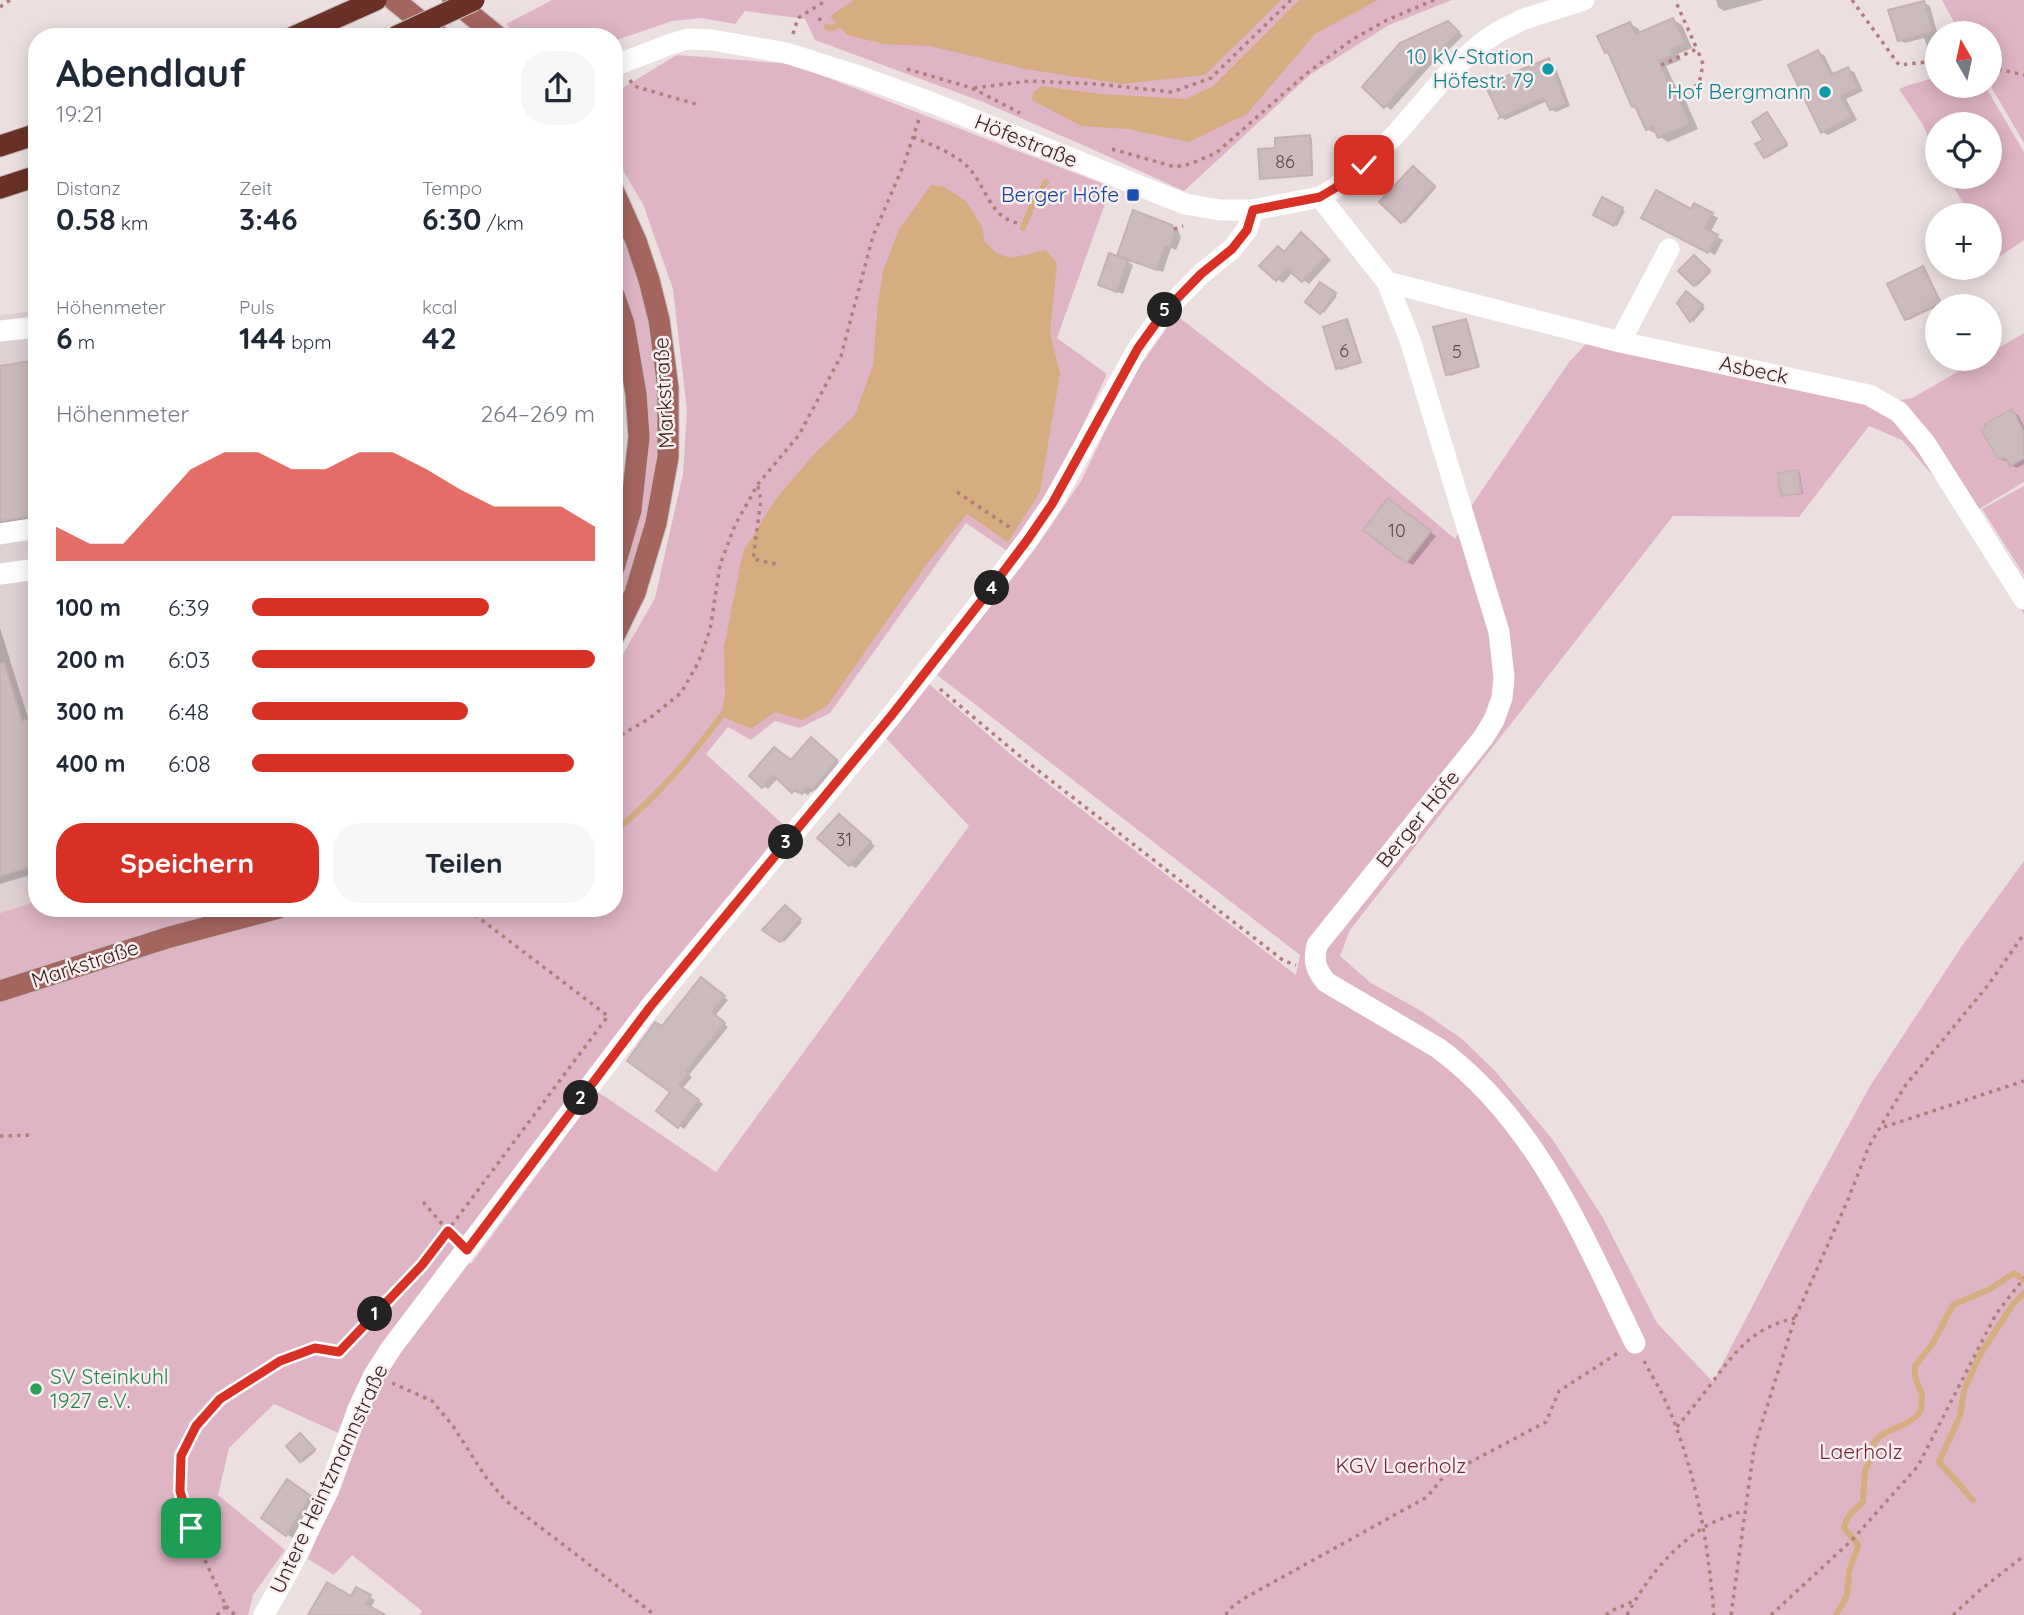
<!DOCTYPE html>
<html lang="de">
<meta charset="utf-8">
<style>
:root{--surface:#fff;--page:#f6f6f7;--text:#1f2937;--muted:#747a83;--accent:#d93025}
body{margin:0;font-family:Quicksand,sans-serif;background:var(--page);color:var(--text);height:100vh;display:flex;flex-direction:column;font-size:26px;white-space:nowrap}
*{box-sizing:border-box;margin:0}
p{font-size:23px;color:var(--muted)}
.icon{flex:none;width:38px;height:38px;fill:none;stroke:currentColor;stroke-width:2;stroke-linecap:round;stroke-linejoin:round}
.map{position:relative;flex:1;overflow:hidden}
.panel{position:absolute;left:28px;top:28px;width:595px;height:889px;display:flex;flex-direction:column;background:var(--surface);border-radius:28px;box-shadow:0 4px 18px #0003}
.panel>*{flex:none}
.needle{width:46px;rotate:351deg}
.fabs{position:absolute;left:1925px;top:21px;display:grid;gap:14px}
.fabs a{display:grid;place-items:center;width:77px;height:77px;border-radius:50%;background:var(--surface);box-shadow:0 4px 18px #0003;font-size:35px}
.pin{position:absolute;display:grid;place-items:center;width:60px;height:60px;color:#fff;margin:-30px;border-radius:14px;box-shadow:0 4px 10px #0006}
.km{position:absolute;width:35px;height:35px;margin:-18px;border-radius:50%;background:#222;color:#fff;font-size:19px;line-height:35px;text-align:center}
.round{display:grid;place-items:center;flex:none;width:74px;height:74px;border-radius:28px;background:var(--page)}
.head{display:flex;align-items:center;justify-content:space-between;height:119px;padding:0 28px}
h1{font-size:38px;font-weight:700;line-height:52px}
.metrics{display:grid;grid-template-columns:repeat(3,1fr);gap:10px;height:119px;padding:7px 28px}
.metrics div{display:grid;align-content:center}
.metrics b{font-size:30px;font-weight:700}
.metrics small{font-size:19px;font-weight:400}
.metrics p{font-size:19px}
.chart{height:196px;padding:14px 28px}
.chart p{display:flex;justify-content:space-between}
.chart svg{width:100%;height:126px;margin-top:7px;fill:var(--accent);opacity:.7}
.action{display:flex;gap:14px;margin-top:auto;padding:14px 28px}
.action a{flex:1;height:80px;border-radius:28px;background:var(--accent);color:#fff;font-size:28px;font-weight:700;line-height:80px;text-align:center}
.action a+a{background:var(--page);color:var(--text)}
ul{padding:0 28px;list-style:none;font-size:23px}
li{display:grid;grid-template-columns:112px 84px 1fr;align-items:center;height:52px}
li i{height:18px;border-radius:9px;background:var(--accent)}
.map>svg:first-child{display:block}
.built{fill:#dfd0d2}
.green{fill:#dfb5c5}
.water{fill:#d6ac81}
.shadow{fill:#0003}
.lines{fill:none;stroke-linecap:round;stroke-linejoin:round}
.stream{stroke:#d6ac81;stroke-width:6}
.building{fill:#ccbbbd;stroke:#c6b1b2;stroke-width:2}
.major-casing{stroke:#c5bcbc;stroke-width:23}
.highway-casing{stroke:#c5bcbc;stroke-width:23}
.path{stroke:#b27e7c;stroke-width:3.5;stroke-dasharray:3.5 5;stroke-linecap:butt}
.minor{stroke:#fff;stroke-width:21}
.major{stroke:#a5655f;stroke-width:21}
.highway{stroke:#6b3128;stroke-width:21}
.highway-bridge-casing{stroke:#c5bcbc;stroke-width:23;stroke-linecap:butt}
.highway-bridge{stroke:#6b3128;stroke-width:21}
.route-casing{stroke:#fff;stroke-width:14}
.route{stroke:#d93025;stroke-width:9}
.culture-dot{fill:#0f9aa8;stroke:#f8eff1;stroke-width:2.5}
.transit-dot{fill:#1a4fb4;stroke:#f8eff1;stroke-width:2.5}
.leisure-dot{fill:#2e9e5b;stroke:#f8eff1;stroke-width:2.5}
.labels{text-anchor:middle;stroke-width:5;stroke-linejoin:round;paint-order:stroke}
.number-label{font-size:18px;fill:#614846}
.culture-label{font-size:21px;fill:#0d838f;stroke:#f8eff1;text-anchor:end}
.street-label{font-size:21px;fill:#3d211e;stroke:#f8eff1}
.transit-label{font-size:21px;fill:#164399;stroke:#f8eff1;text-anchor:end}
.leisure-label{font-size:21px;fill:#27864d;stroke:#f8eff1;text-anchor:start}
.park-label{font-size:21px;fill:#77253b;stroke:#f8eff1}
</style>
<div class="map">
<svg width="2024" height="1615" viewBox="0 0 2024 1615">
<rect width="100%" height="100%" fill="#ecdfe0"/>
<!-- built -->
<path class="built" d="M37 311V901L0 913V315Z"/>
<!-- green -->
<path class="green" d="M552 0H1452L1389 25 1311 74 1184 191 1083 145 983 102 815 40 805 19 745 11 735 24 702 18 672 21 614 41V37H519L506 24Z
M1942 0H2024V143L1990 85V33H1960Z
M677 55 792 64 1111 187 1057 338 1107 374 1050 495 1007 551 966 523 830 713 800 728 775 721 751 740 728 727 706 754 787 828 456 1248 471 1264 598 1092 716 1172 969 826 884 736 927 682 1015 758 1296 975 1300 955 937 675 1035 549 1081 481 1130 380 1176 315 1339 441 1455 539 1472 505 1569 362 1586 344 1890 402 1912 398 1980 359H1990V353L2024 333V482L1979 509 2024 578V614L1934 477 1902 440 1869 426 1799 517 1673 516 1350 930 1340 956 1371 983 1423 1012 1462 1039 1495 1071 1553 1140 1603 1218 1657 1323 1713 1382 1807 1201 1870 1086 1962 946 2024 861V1615H420L422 1611 352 1555 334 1575 308 1559 356 1441 274 1404 229 1448 218 1495 285 1550 253 1595 248 1615H0V913L37 901V908H346L349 911 354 908H614V670L655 598 683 474 687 411 673 289 643 204 614 155V101L619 90Z
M1937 77V86H1985L2024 152V240L1996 259 1990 248V215H1970L1948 177H1990V124H1937V156L1923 125 1899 89 1909 85Z
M614 212C637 268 655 326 660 386 662 411 659 436 656 460 654 478 653 496 649 513 643 549 629 585 614 619V598L629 558 642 493 631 318 614 270Z
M2024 486V575L1982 509Z"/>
<!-- water -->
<path class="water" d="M854 0H1281L1205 75 1122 84 1025 69 930 46 884 44 847 35 830 16Z
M1299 0H1378L1315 34 1247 114 1189 142 1127 129 1081 126 1032 100 1033 93 1041 86 1101 94 1186 99 1213 86Z
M931 185 944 187 966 201 982 227 985 242 996 253 1010 258 1046 250 1057 263 1050 333 1060 374 1040 492 1008 542 967 514 926 565 827 706 802 720 775 712 751 729 721 716 725 693 724 647 743 552 775 500 816 452 855 415 873 365 878 302 883 271 899 229Z"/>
<!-- shadow -->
<path class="shadow" d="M1716 0H1764L1724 11 1718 7Z
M1924 3 1930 6 1937 32 1946 30 1952 33H1937V62L1932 59 1924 38 1905 43 1899 40Z
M1673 20 1682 25 1692 48 1678 54 1681 60 1666 66 1679 94 1684 97 1698 129 1668 142 1660 137 1658 133 1656 134 1647 129 1638 108 1634 106 1611 54 1606 52 1630 24 1639 29 1641 34Z
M1448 23 1463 36 1441 57 1439 56 1391 110 1364 87Z
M1818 52 1824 55 1834 75 1848 69 1854 72 1863 91 1846 99 1857 120 1828 135 1822 132Z
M1548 60 1554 63 1570 106 1556 112 1551 109 1547 101 1505 120 1501 117Z
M1767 114 1788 146 1767 158 1765 157Z
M1309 137 1312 138 1313 175 1264 179 1261 178Z
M1416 170 1436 188 1405 223 1402 221Z
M1603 199 1625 211 1617 226 1595 214Z
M1695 205 1718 218 1710 233 1723 240 1715 255 1644 217 1691 211Z
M1171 227 1178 230 1181 238 1176 250 1171 248 1163 272 1127 259 1126 261 1133 265 1123 294 1100 285 1124 261 1125 259 1119 255Z
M1302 234 1331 260 1309 284 1293 272 1283 283 1277 279 1278 248 1285 253Z
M1696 258 1711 272 1697 286 1695 285Z
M1923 268 1925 270 1942 304 1909 320 1906 319Z
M1321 284 1337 296 1324 313 1307 302Z
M1686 294 1705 308 1693 322 1679 303Z
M1347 321 1349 322 1362 363 1340 370 1338 368Z
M1465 321 1468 322 1480 367 1450 376 1448 374Z
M37 362V524L0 533V367Z
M2012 411 2018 415 2024 426V464L2017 468 2011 465 2009 461H2005L1999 458 1989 427Z
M1797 472 1800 473 1803 494 1785 496 1783 495Z
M1394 504 1436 536 1413 565 1407 562Z
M0 628 29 721 37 718V873L0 884Z
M816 742 841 764 818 792 813 789 808 795 801 791 798 794 778 778 768 789 751 776 792 762Z
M845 819 875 846 856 868 850 865Z
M787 908 802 922 784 942 765 930Z
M705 982 728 1000 715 1016 728 1027 689 1075 692 1077 682 1089 703 1104 684 1129 658 1110 673 1092 662 1028Z
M303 1436 316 1451 303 1462 301 1461Z
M294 1485 316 1500 292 1538 287 1534Z
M357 1590 375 1600 367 1615H309L352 1598Z"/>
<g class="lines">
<!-- stream -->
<path class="stream" d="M827 27 832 28 845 22
M1023 228 1033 204 1046 182
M614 832C657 798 693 754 726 710
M1973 1500 1939 1462 1960 1416 1964 1390 1980 1355 2013 1304 2024 1293
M1836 1615 1847 1596 1849 1571 1858 1547 1857 1543 1844 1528C1847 1514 1854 1511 1863 1502L1865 1470 1871 1459 1874 1443 1881 1435 1909 1422 1918 1415 1921 1410 1922 1394 1915 1377V1366L1933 1343 1953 1305 1990 1289 2014 1273 2024 1280"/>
</g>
<!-- building -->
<path class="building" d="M1924 1 1933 32 1898 41 1888 10Z
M1673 18 1685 43 1670 49 1673 55 1659 61 1672 91 1675 90 1690 124 1658 138 1653 127 1646 130 1635 106 1632 107 1608 52 1605 53 1597 36 1630 22 1636 34Z
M1448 21 1459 32 1435 55 1433 53 1384 108 1362 87 1400 43Z
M1818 50 1831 75 1848 67 1858 88 1841 96 1852 117 1821 133 1788 65Z
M1549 58 1566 104 1550 110 1544 98 1499 118 1500 116 1485 85Z
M1767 112 1787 144 1764 158 1755 144 1763 140 1752 122Z
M1310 135 1312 175 1260 179 1258 149 1275 148V138Z
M1413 166 1435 186 1401 223 1379 202Z
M1656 190 1691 209 1694 203 1713 213 1705 228 1718 235 1708 253 1641 218Z
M1602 197 1623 208 1614 226 1593 215Z
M1133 210 1172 225 1175 233 1170 248 1165 246 1157 270 1117 256Z
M1301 232 1326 256 1302 282 1287 269 1276 281 1259 266 1278 246 1284 252Z
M1109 253 1128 260 1117 292 1098 285Z
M1694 255 1710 270 1694 286 1678 271Z
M1923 266 1941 303 1905 320 1887 284Z
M1320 282 1336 293 1320 314 1305 302Z
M1686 291 1703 305 1690 322 1677 303Z
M1347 319 1361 362 1336 369 1323 327Z
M1466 319 1478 367 1446 375 1433 327Z
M37 360V515L0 521V366Z
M2012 409 2024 432V458L2010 466 2006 458 1998 459 1981 430 1986 427 1985 424Z
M1798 470 1801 493 1781 496 1778 473Z
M1388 498 1431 531 1406 563 1363 530Z
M4 663 22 721 37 717V750L32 751 37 768V865L0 876V664Z
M811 737 837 760 812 791 807 787 802 794 796 789 792 793 773 775 762 788 749 776 774 747 791 760Z
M839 814 871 842 849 866 817 838Z
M785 905 801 919 780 942 762 930Z
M701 977 725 996 712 1012 725 1023 686 1071 689 1073 679 1085 699 1100 678 1128 656 1111 670 1092 627 1061 655 1022 662 1026Z
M300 1433 315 1449 300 1462 286 1446Z
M287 1479 311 1496 286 1536 261 1518Z
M327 1582 351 1596 356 1587 371 1595 366 1604 385 1615H308Z"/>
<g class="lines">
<defs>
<path id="major" d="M394 0 440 37
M453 0 498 37
M614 192 636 241 649 280 659 320 668 388V457L656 523 635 593 614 636
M614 295 624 324 636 394 639 437 631 510 614 568
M0 991 170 937 279 908"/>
<path id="highway" d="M293 37 376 0
M0 146 37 134
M0 188 37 176"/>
</defs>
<!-- major casing -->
<use href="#major" class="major-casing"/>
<!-- highway casing -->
<use href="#highway" class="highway-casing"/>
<!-- path -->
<path class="path" d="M1852 0 1899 65 1937 61
M0 7 10 0
M818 19 826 20
M793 34 798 18 827 0
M1661 65 1697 49 1675 0
M1990 67 2024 75
M907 69 972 88 1020 113
M630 80 634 86 699 105
M974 88 1029 81 1097 84 1172 92 1211 78 1291 0
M1679 93 1699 84 1703 64 1697 49
M913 137C932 145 952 152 967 166 982 181 987 204 1003 217 1008 220 1014 222 1019 224
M1112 149 1175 167 1190 164 1216 153 1307 73 1353 39 1387 20 1434 0
M1174 229 1183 226
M758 486 761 500 753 559 780 565
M957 492 1012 529
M940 689 1022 758 1284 961 1296 965
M614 739 650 718 681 693 698 663 710 630 720 565 735 525 758 484 799 435 841 356 873 236 904 164 919 119
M1884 1127 2024 1081
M0 1136 34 1135
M423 1202 448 1231
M1644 1361C1652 1376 1662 1392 1669 1409 1697 1477 1708 1542 1714 1615
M392 1383 432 1401 453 1426 485 1476 505 1500 655 1615
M1677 1427C1688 1413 1700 1399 1711 1384 1736 1351 1752 1328 1795 1318
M226 1606 235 1615
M217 1615 226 1606 190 1528 180 1491 181 1456 196 1426 220 1399 280 1361 315 1348 339 1352 422 1265 608 1016 466 908
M1226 1615 1228 1610 1243 1599 1427 1497 1444 1476 1546 1422 1559 1391 1618 1353
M1606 1615 1611 1611 1632 1602
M1627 1615C1645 1581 1670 1549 1703 1528 1715 1520 1731 1516 1744 1510
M1731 1615 1754 1448 1795 1318 1847 1202 1869 1146 1905 1086 1989 984 2024 934
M1771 1615 1852 1540 1918 1466 1996 1314 2024 1278
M1953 1615 1980 1590 2024 1556"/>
<!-- minor -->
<path class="minor" d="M614 66 671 44 688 39 712 40 786 53 859 76 925 100 1185 204 1220 210H1253L1320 197 1335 188 1364 165 1396 134 1451 70 1483 42 1498 32 1524 19 1584 0
M1320 197 1387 282 1410 340 1499 632 1504 677 1502 698 1494 720 1483 738 1317 945C1313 961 1316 970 1326 982L1438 1048C1537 1121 1583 1236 1635 1343
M1387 282 1620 342 1869 395 1899 412 1925 443 2024 599
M0 331 37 327
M1620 342 1669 249
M0 534 37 528
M0 574 37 569
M264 1615 291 1566 329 1489 358 1409 374 1375 392 1347 650 1007 891 716 986 595 1028 539 1052 504 1138 348 1164 312 1201 274 1232 249 1247 230 1253 210"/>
<!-- major -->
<use href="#major" class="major"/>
<!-- highway -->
<use href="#highway" class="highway"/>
<defs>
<path id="highway-bridge" d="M395 37 474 0"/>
</defs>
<!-- highway-bridge casing -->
<use href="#highway-bridge" class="highway-bridge-casing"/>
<!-- highway-bridge -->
<use href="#highway-bridge" class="highway-bridge"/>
</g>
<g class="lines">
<defs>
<path id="route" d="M191 1528 180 1491 181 1456 196 1426 220 1399 280 1361 315 1348 339 1352 422 1265 448 1231 467 1250 650 1007 891 716 986 595 1028 539 1052 504 1138 348 1164 312 1201 274 1232 249 1247 230 1253 210 1320 197 1335 188 1364 165"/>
</defs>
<!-- route casing -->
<use href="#route" class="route-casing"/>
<!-- route -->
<use href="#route" class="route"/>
</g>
<!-- markers -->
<g class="culture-dot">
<circle cx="1548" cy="69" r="7"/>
<circle cx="1825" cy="92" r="7"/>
</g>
<rect class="transit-dot" x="1126" y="188" width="14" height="14" rx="3.5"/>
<circle class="leisure-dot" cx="36" cy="1389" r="7"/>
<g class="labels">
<!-- number labels -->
<g class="number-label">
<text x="1285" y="168">86</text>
<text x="1344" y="357">6</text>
<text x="1457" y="358">5</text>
<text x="1397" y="537">10</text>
<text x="844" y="846">31</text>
</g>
<!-- culture labels -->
<g class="culture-label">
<text x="1534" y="64">10 kV-Station<tspan x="1534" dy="24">Höfestr. 79</tspan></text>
<text x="1811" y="99">Hof Bergmann</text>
</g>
<!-- street labels -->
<g class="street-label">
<text transform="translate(1026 141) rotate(22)" y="7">Höfestraße</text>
<text transform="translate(1754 370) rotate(12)" y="7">Asbeck</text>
<text transform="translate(664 393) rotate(-93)" y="7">Markstraße</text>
<text transform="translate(1418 819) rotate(-51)" y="7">Berger Höfe</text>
<text transform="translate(85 964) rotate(-18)" y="7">Markstraße</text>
<text transform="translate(329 1479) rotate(-65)" y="7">Untere Heintzmannstraße</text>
</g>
<!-- transit labels -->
<g class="transit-label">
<text x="1119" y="202">Berger Höfe</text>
</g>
<!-- leisure labels -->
<g class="leisure-label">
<text x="50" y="1384">SV Steinkuhl<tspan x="50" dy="24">1927 e.V.</tspan></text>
</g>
<!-- park labels -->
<g class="park-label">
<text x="1861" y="1459">Laerholz</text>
<text x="1401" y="1473">KGV Laerholz</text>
</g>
</g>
</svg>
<div class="fabs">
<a><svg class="needle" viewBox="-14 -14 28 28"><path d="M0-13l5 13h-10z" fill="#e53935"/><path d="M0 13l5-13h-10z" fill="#747a83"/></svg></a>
<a><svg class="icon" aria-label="locate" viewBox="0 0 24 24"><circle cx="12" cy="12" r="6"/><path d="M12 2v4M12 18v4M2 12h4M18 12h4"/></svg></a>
<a>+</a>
<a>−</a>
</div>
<div class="pin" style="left:191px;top:1528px;background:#1e9e55"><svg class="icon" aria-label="arrive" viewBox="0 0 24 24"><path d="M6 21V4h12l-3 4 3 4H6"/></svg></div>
<div class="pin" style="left:1364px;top:165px;background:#d93025"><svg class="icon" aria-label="check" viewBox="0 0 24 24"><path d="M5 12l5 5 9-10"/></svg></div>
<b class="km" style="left:375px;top:1314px">1</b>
<b class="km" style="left:581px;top:1098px">2</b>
<b class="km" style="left:786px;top:842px">3</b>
<b class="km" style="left:992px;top:588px">4</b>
<b class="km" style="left:1165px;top:310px">5</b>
<section class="panel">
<div class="head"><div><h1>Abendlauf</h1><p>19:21</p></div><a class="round"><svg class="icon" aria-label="share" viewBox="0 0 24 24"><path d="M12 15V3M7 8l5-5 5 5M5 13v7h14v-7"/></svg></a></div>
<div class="metrics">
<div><p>Distanz</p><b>0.58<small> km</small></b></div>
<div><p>Zeit</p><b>3:46</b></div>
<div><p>Tempo</p><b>6:30<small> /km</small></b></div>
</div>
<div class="metrics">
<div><p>Höhenmeter</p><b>6<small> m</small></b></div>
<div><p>Puls</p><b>144<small> bpm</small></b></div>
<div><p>kcal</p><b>42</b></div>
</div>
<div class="chart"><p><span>Höhenmeter</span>264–269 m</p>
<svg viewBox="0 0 160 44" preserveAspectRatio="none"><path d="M0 44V32L10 38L20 38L30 25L40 12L50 6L60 6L70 12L80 12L90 6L100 6L110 12L120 19L130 25L140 25L150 25L160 32V44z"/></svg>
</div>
<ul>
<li><b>100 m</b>6:39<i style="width:69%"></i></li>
<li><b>200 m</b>6:03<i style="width:100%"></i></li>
<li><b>300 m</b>6:48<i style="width:63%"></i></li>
<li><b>400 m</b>6:08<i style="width:94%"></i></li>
</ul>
<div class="action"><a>Speichern</a><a>Teilen</a></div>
</section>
</div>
